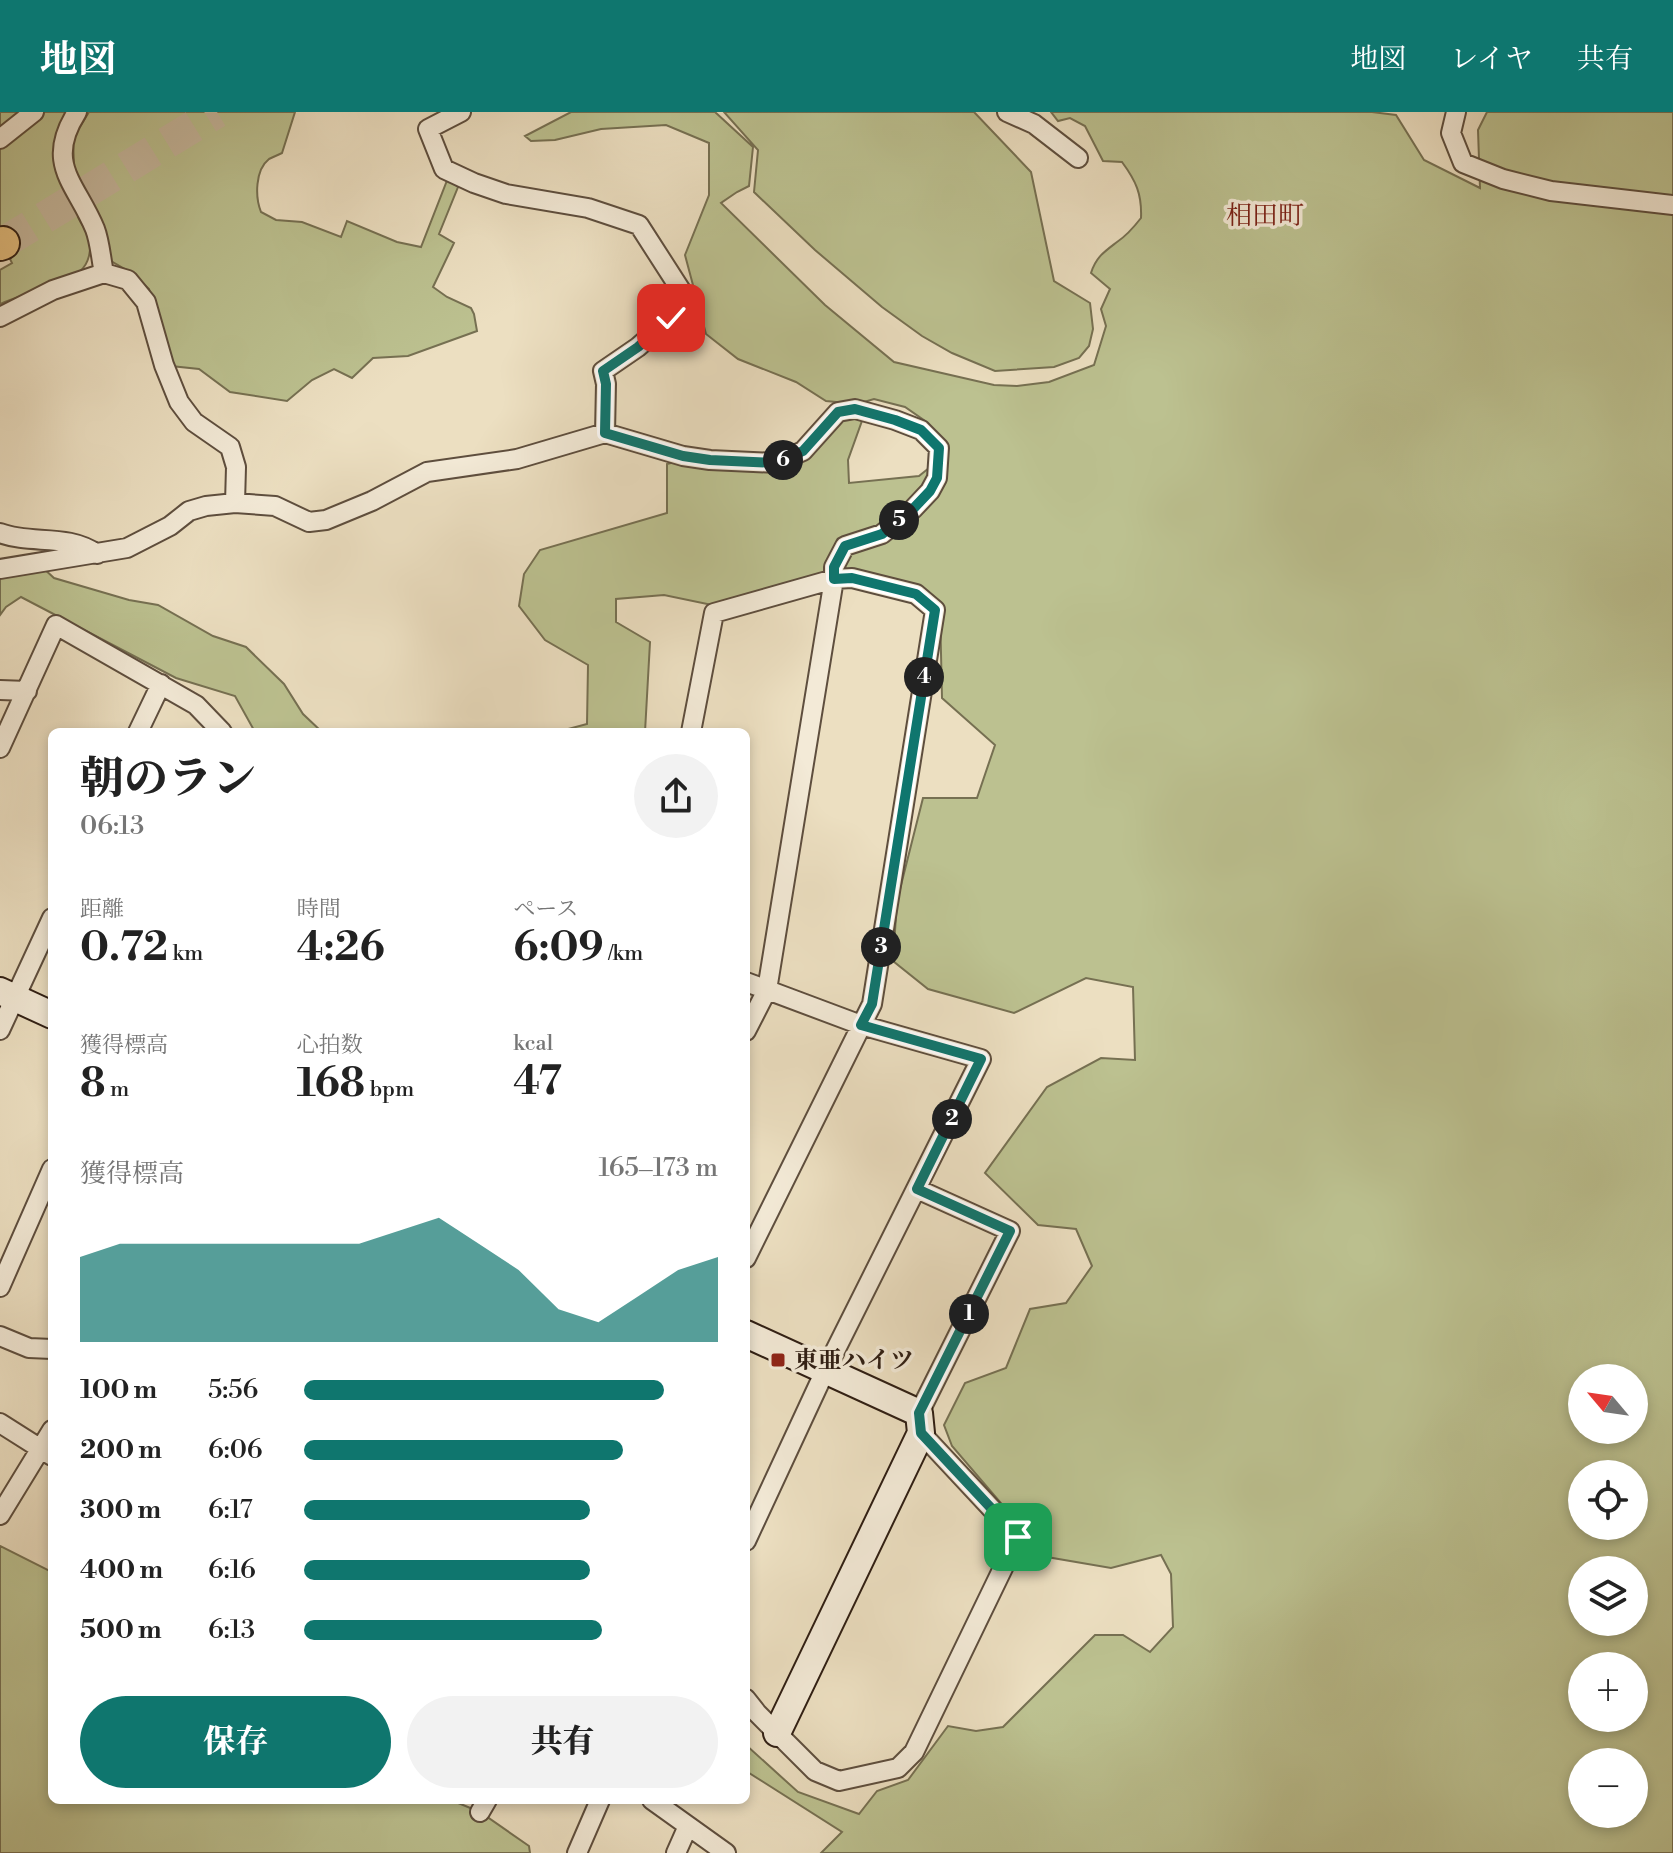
<!DOCTYPE html>
<html lang="ja">
<meta charset="utf-8">
<style>
:root{--surface:#fff;--page:#f2f2f2;--text:#222;--muted:#767676;--accent:#0f766e}
body{margin:0;font-family:"Libre Bodoni","Noto Serif JP",serif;background:var(--page);color:var(--text);height:100vh;display:flex;flex-direction:column;font-size:30px;white-space:nowrap}
*{box-sizing:border-box;margin:0}
p{font-size:26px;color:var(--muted)}
.icon{flex:none;width:44px;height:44px;fill:none;stroke:currentColor;stroke-width:2;stroke-linecap:round;stroke-linejoin:round}
.map{position:relative;flex:1;overflow:hidden}
.sheet{position:absolute;left:48px;top:616px;width:702px;height:1076px;display:flex;flex-direction:column;background:var(--surface);border-radius:12px;box-shadow:0 4px 12px #0003}
.sheet>*{flex:none}
.needle{width:52px;rotate:299deg}
.buttons{position:absolute;left:1568px;top:1252px;display:grid;gap:16px}
.buttons a{display:grid;place-items:center;width:80px;height:80px;border-radius:50%;background:var(--surface);box-shadow:0 4px 12px #0003;font-size:40px}
.pin{position:absolute;display:grid;place-items:center;width:68px;height:68px;color:#fff;margin:-34px;border-radius:16px;box-shadow:0 4px 12px #0006}
.km{position:absolute;width:40px;height:40px;margin:-20px;border-radius:50%;background:#222;color:#fff;font-size:22px;line-height:40px;text-align:center}
.round{display:grid;place-items:center;flex:none;width:84px;height:84px;border-radius:42px;background:var(--page)}
.headline{display:flex;align-items:center;justify-content:space-between;height:136px;padding:0 32px}
h1{font-size:44px;font-weight:800;line-height:60px}
.metrics{display:grid;grid-template-columns:repeat(3,1fr);gap:12px;height:136px;padding:8px 32px}
.metrics div{display:grid;align-content:center}
.metrics b{font-size:40px;font-weight:800}
.metrics small{font-size:22px;font-weight:400}
.metrics p{font-size:22px}
.chart{height:224px;padding:16px 32px}
.chart p{display:flex;justify-content:space-between}
.chart svg{width:100%;height:144px;margin-top:8px;fill:var(--accent);opacity:.7}
.primary-button{display:flex;gap:16px;margin-top:auto;padding:16px 32px}
.primary-button a{flex:1;height:92px;border-radius:48px;background:var(--accent);color:#fff;font-size:32px;font-weight:800;line-height:92px;text-align:center}
.primary-button a+a{background:var(--page);color:var(--text)}
ul{padding:0 32px;list-style:none;font-size:26px}
li{display:grid;grid-template-columns:128px 96px 1fr;align-items:center;height:60px}
li i{height:20px;border-radius:10px;background:var(--accent)}
header{display:flex;align-items:center;gap:48px;box-sizing:border-box;height:112px;padding:0 40px;background:var(--accent);color:#fff}
header strong{font-size:38px}
nav{display:flex;gap:44px;margin-inline-start:auto;font-size:28px}
.map>svg:first-child{display:block}
.green{fill:#bcc190;stroke:#767052;stroke-width:2;fill-rule:evenodd}
.lines{fill:none;stroke-linecap:round;stroke-linejoin:round}
.highway-tunnel{stroke:#c6b89e;stroke-width:32;stroke-dasharray:32 16;stroke-linecap:butt}
.street-casing{stroke:#5e4e3e;stroke-width:22}
.secondary-casing{stroke:#2f1e13;stroke-width:30}
.highway-casing{stroke:#2f1e13;stroke-width:36}
.street{stroke:#f3ead7;stroke-width:18}
.secondary{stroke:#f3ead7;stroke-width:26}
.highway{stroke:#e6c080;stroke-width:32}
.route-casing{stroke:#fff;stroke-width:16}
.route{stroke:#0f766e;stroke-width:10}
.poi-dot{fill:#8f2418;stroke:#f3ead7;stroke-width:3}
.labels{text-anchor:middle;stroke-width:7;stroke-linejoin:round;paint-order:stroke}
.poi-label{font-size:24px;font-weight:bold;fill:#2f1e13;stroke:#f3ead7;text-anchor:start}
.neighbourhood-label{font-size:26px;fill:#7a1f14;stroke:#f3ead7}
</style>
<header>
<strong>地図</strong>
<nav><a>地図</a><a>レイヤ</a><a>共有</a></nav>
</header>
<div class="map">
<svg width="1673" height="1741" viewBox="0 0 1673 1741">
<rect width="100%" height="100%" fill="#ecdfc1"/>
<filter id="stains"><feTurbulence type="fractalNoise" baseFrequency=".0025" numOctaves="4"/><feColorMatrix values="0 0 0 0 .2 0 0 0 0 .09 0 0 0 0 .02 0 0 0 .5 -.17"/></filter>
<radialGradient id="worn" r=".72"><stop offset=".6" stop-color="#630" stop-opacity="0"/><stop offset="1" stop-color="#630" stop-opacity=".3"/></radialGradient>
<!-- green -->
<path class="green" d="M0 0H69C63 11 55 21 54 34 52 57 70 89 80 109 83 114 87 120 89 125 92 137 89 152 80 159 61 174 23 182 0 192V158L12 151 0 126Z
M89 0H295L282 41C278 43 273 45 269 47 255 58 255 85 261 100L276 108 302 110 341 125 347 109 397 130 421 135 448 66 458 75 439 122 454 131 433 175 447 185 471 196 474 202 477 219 408 244 373 246 352 266 334 257 312 268 287 289 230 280 199 257 171 254 160 224 149 177 130 160 111 149 74 54 73 26Z
M571 0H715L753 35 749 74 737 80 721 91 825 193 894 250 994 273 1017 274 1049 270 1094 253 1106 214 1101 197 1110 177 1091 161C1096 145 1104 140 1117 130 1126 124 1134 115 1141 106 1142 82 1136 69 1122 50L1103 49 1085 14 1070 6 1058 9 1051 0H1372L1396 3 1424 48 1480 76 1478 18 1487 0H1673V1741H821L842 1720 746 1659V1633L798 1680 859 1702 877 1679 908 1668 948 1614 976 1619 1003 1615 1095 1523H1123L1150 1540 1173 1515 1171 1462 1161 1443 1111 1456 1047 1445 952 1334 944 1313 965 1271 1006 1256 1030 1197 1066 1191 1092 1154 1076 1117 1038 1113 985 1061 1047 975 1101 946 1135 948 1133 875 1086 866 1014 901 928 877 893 849 897 789 923 686H977L995 633 942 586 940 496 855 460 712 493 664 483 616 487V510L650 530 645 620H557L587 612 588 553 545 528 519 494 524 462 540 438 667 401V352L675 350 775 358 846 303 863 306 848 348 849 371 919 364 929 356 937 327 928 311 905 295 874 287 857 292 826 289 796 270 738 247 706 222 685 143 709 83V31L666 13 601 17 555 28 531 29 525 24ZM1582 1266H1634V1318H1582ZM1582 1362H1634V1414H1582ZM1582 1458H1634V1510H1582ZM1582 1554H1634V1606H1582ZM1582 1650H1634V1702H1582Z
M724 0H974L1031 60 1054 169 1090 191 1093 217 1089 234 1079 246 1054 255 995 259 952 241 922 224 882 195 815 138 754 80 758 38Z
M42 455 54 466 129 488 158 493 213 524 246 535 284 572 303 602 322 620H255L235 584 176 566 21 485 6 495 0 503V465Z
M0 1434 52 1460V1688H451L480 1700 529 1734 530 1741H0Z"/>
<g class="lines">
<!-- highway-tunnel -->
<path class="highway-tunnel" d="M3 131 217 0"/>
<defs>
<path id="street" d="M77 0C44 52 76 71 95 117 100 130 101 147 104 161L128 168 146 190 164 253 179 290 194 310 230 335 236 355 235 391
M461 0 428 17 444 57 474 71 506 82 588 96 639 113 684 183 671 206 638 235 603 259 606 272 605 321
M1007 0 1034 12 1078 46
M1456 0 1451 21 1463 51 1503 67 1551 79 1673 93
M0 27 34 0
M0 205 53 178 104 161
M0 421C31 433 67 421 97 442
M0 457 127 436 170 414 189 399 206 394 235 391 275 394 309 410 326 408 372 389 427 360 517 347 605 321 683 344 710 348 776 351 803 339 838 300 855 297 895 308 921 318 939 336 937 366 930 379 913 397 882 422 845 434 834 455V467L767 878 746 919
M0 578 27 579
M138 620 161 572
M691 620 714 501 834 467 852 466 916 482 935 498 872 892 746 1146
M0 636 56 513 196 593 222 620
M746 870 861 913 981 947 825 1259 746 1429
M0 918 52 806
M917 1077 1010 1119 919 1301
M0 1175 52 1057
M0 1224 29 1236 52 1237
M0 1311 52 1344
M0 1403 52 1318
M746 1587 757 1601 815 1659 839 1669 898 1656 914 1640 1018 1425 921 1321
M652 1688 726 1741
M480 1700 487 1688
M577 1741 600 1688
M676 1741 688 1714"/>
<path id="secondary" d="M0 879 52 903
M746 1222 919 1301 921 1321 777 1621"/>
<path id="highway" d="M0 132 3 131"/>
</defs>
<!-- street casing -->
<use href="#street" class="street-casing"/>
<!-- secondary casing -->
<use href="#secondary" class="secondary-casing"/>
<!-- highway casing -->
<use href="#highway" class="highway-casing"/>
<!-- street -->
<use href="#street" class="street"/>
<!-- secondary -->
<use href="#secondary" class="secondary"/>
<!-- highway -->
<use href="#highway" class="highway"/>
</g>
<g class="lines">
<defs>
<path id="route" d="M671 206 638 235 603 259 606 272 605 321 683 344 710 348 776 351 803 339 838 300 855 297 895 308 921 318 939 336 937 366 930 379 913 397 882 422 845 434 834 455V467L852 466 916 482 935 498 872 892 861 913 981 947 917 1077 1010 1119 919 1301 921 1321 1018 1425"/>
</defs>
<!-- route casing -->
<use href="#route" class="route-casing"/>
<!-- route -->
<use href="#route" class="route"/>
</g>
<!-- markers -->
<rect class="poi-dot" x="770" y="1240" width="16" height="16" rx="4"/>
<g class="labels">
<!-- poi labels -->
<g class="poi-label">
<text x="794" y="1256">東亜ハイツ</text>
</g>
<!-- neighbourhood labels -->
<g class="neighbourhood-label">
<text x="1265" y="112">相田町</text>
</g>
</g>
<rect width="100%" height="100%" filter="url(#stains)"/>
<rect width="100%" height="100%" fill="url(#worn)"/>
</svg>
<div class="buttons">
<a><svg class="needle" viewBox="-14 -14 28 28"><path d="M0-13l5 13h-10z" fill="#e53935"/><path d="M0 13l5-13h-10z" fill="#767676"/></svg></a>
<a><svg class="icon" aria-label="locate" viewBox="0 0 24 24"><circle cx="12" cy="12" r="6"/><path d="M12 2v4M12 18v4M2 12h4M18 12h4"/></svg></a>
<a><svg class="icon" aria-label="layers" viewBox="0 0 24 24"><path d="M12 4l9 5-9 5-9-5zM3 14l9 5 9-5"/></svg></a>
<a>+</a>
<a>−</a>
</div>
<div class="pin" style="left:1018px;top:1425px;background:#1e9e55"><svg class="icon" aria-label="arrive" viewBox="0 0 24 24"><path d="M6 21V4h12l-3 4 3 4H6"/></svg></div>
<div class="pin" style="left:671px;top:206px;background:#d93025"><svg class="icon" aria-label="check" viewBox="0 0 24 24"><path d="M5 12l5 5 9-10"/></svg></div>
<b class="km" style="left:969px;top:1202px">1</b>
<b class="km" style="left:952px;top:1007px">2</b>
<b class="km" style="left:881px;top:835px">3</b>
<b class="km" style="left:924px;top:565px">4</b>
<b class="km" style="left:899px;top:408px">5</b>
<b class="km" style="left:783px;top:348px">6</b>
<section class="sheet">
<div class="headline"><div><h1>朝のラン</h1><p>06:13</p></div><a class="round"><svg class="icon" aria-label="share" viewBox="0 0 24 24"><path d="M12 15V3M7 8l5-5 5 5M5 13v7h14v-7"/></svg></a></div>
<div class="metrics">
<div><p>距離</p><b>0.72<small> km</small></b></div>
<div><p>時間</p><b>4:26</b></div>
<div><p>ペース</p><b>6:09<small> /km</small></b></div>
</div>
<div class="metrics">
<div><p>獲得標高</p><b>8<small> m</small></b></div>
<div><p>心拍数</p><b>168<small> bpm</small></b></div>
<div><p>kcal</p><b>47</b></div>
</div>
<div class="chart"><p><span>獲得標高</span>165–173 m</p>
<svg viewBox="0 0 160 44" preserveAspectRatio="none"><path d="M0 44V18L10 14L20 14L30 14L40 14L50 14L60 14L70 14L80 10L90 6L100 14L110 22L120 34L130 38L140 30L150 22L160 18V44z"/></svg>
</div>
<ul>
<li><b>100 m</b>5:56<i style="width:87%"></i></li>
<li><b>200 m</b>6:06<i style="width:77%"></i></li>
<li><b>300 m</b>6:17<i style="width:69%"></i></li>
<li><b>400 m</b>6:16<i style="width:69%"></i></li>
<li><b>500 m</b>6:13<i style="width:72%"></i></li>
</ul>
<div class="primary-button"><a>保存</a><a>共有</a></div>
</section>
</div>
